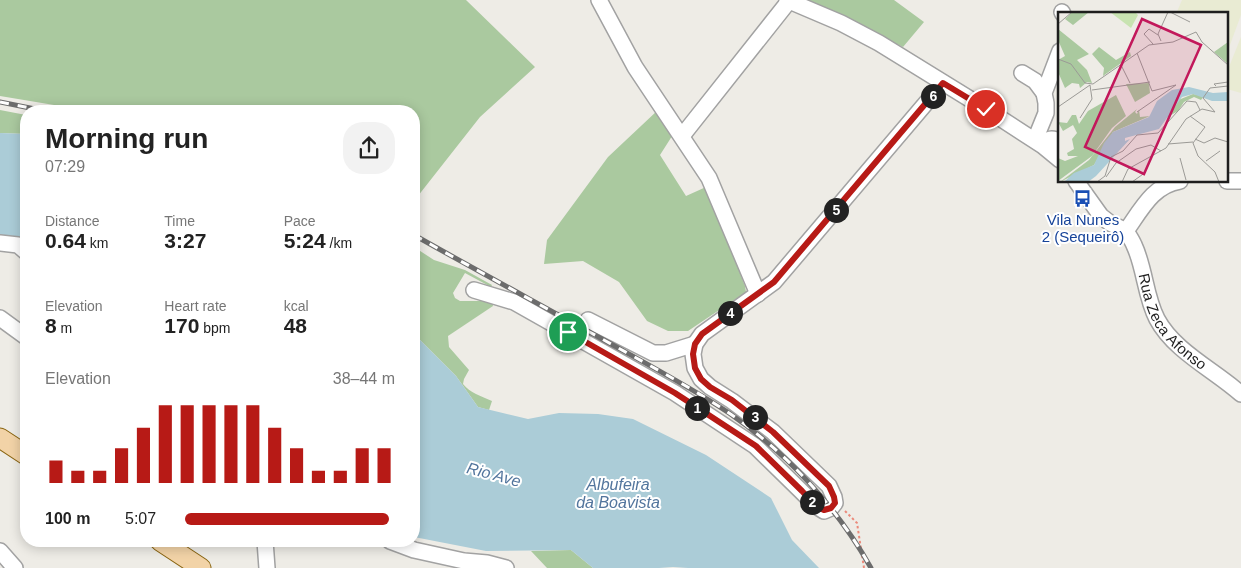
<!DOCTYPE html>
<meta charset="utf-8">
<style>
:root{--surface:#fff;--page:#f2f2f2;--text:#222;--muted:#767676;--accent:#b71a16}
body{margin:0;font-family:Arial,sans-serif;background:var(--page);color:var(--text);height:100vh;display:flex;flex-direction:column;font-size:19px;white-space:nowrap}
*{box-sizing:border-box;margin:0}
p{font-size:16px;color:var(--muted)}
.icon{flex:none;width:28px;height:28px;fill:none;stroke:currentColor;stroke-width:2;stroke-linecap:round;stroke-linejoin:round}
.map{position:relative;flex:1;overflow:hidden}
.panel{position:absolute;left:20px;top:105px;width:400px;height:442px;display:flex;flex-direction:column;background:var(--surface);border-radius:20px;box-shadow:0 2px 12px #0003}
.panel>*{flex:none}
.pin{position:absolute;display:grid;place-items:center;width:42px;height:42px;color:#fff;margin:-21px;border:2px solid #fff;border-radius:50%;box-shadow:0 1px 5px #0007}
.km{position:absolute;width:25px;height:25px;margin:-12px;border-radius:50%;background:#222;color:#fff;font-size:14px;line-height:25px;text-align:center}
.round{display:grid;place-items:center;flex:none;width:52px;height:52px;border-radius:20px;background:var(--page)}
.headline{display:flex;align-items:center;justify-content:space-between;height:85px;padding:0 25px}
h1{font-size:28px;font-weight:700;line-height:38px}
.metrics{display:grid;grid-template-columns:repeat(3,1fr);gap:8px;height:85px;padding:5px 25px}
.metrics div{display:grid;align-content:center}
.metrics b{font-size:21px;font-weight:700}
.metrics small{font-size:14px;font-weight:400}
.metrics p{font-size:14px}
.chart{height:140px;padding:10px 25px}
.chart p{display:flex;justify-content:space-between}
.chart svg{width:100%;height:90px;margin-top:5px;stroke:var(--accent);stroke-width:6}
ul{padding:0 25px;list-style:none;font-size:16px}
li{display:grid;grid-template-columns:80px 60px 1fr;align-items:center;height:38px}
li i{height:12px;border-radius:6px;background:var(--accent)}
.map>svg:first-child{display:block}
.farmland{fill:#e9ebd3}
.forest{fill:#aac99f}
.water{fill:#abccd7}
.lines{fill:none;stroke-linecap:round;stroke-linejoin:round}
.minor-casing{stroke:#a2a2a2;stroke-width:18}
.major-casing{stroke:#896410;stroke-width:21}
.path{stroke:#eb897a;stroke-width:2;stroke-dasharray:2.5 2.5;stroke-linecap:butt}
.minor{stroke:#fff;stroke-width:15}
.major{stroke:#f2d3a7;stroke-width:19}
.rail-casing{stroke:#6c6c6c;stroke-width:5}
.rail{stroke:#fff;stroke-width:3;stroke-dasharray:9;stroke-linecap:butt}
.route-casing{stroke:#fff;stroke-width:10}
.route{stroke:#b71a16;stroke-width:6}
.labels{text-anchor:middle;stroke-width:4;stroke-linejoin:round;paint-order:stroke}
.transit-label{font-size:15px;fill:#164399;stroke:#fff}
.street-label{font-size:15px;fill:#1e1e1e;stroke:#fff}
.water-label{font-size:16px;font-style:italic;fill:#52759d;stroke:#fff}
.inset-road{fill:none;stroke:#9b9a96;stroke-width:1}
.view{fill:#c2185b;fill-opacity:0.15;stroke:#c2185b;stroke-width:2.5}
.inset-edge{fill:none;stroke:#1e1e1e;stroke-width:2.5}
</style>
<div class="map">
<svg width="1241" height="568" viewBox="0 0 1241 568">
<rect width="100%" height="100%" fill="#eeece6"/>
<!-- farmland -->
<path class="farmland" d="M1182 0H1241V15L1227 53V14H1176Z
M1241 37V93L1227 89V72Z"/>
<!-- forest -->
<path class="forest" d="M0 0H466L535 67 480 117 414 201V111H90L0 96Z
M805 0H894L924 22 903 47Z
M0 110 26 115V134L0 133Z
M658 110 674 133 660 155 686 196 706 187 745 286 746 292 688 331H668L647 321 619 282 583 261 544 264 547 240 608 157Z
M414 247 434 260 465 270 492 285 491 287 465 273 453 293 455 298 460 301H492L493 306 448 336 449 347 469 370 464 379 463 384C470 393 481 396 492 401L489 410 478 407 456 376 414 334Z
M571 550 593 568H547L531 551Z"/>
<!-- water -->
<path class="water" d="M0 133 26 134V246L23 243 0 235Z
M414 334 456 376 478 407 528 419 559 413 598 414 633 419 706 455 771 498 792 540 819 568H688L673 567 659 568H593L571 550 486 551 414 537Z"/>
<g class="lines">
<defs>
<g id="minor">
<path d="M599 0 635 67 709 178 758 294"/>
<path d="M787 0 841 23 879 43 986 109 1043 146 1060 160"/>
<path d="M1062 12 1063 14"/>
<path d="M1022 73 1035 81 1044 93"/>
<path d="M682 136 789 1"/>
<path d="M1035 140 1046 113V103L1044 93 1060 51"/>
<path d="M1041 144C1048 139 1052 137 1060 142"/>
<path d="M1076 181 1101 216 1110 223 1126 231"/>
<path d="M1227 181H1241"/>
<path id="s1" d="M1126 231C1129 236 1132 240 1134 245 1145 268 1145 296 1157 319 1174 351 1214 370 1241 394"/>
<path d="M1126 231C1141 210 1153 185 1180 181"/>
<path d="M0 243 18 245 26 252"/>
<path d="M474 290 514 302 675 393 755 446 801 491 816 506 824 511 831 508 835 503 834 497 829 486 773 432 732 401 710 387 701 379 695 368 693 354 695 344 702 334 774 282 943 83"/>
<path d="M0 318 26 337"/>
<path d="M588 320 653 353H666L695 344"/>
<path d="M265 541 267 568"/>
<path d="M390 541 414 550 464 561 487 563 506 568"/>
<path d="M0 551 15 568"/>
</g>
<path id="major" d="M0 438 26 455
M160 541 201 568"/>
</defs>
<!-- minor casing -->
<use href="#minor" class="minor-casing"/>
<!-- major casing -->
<use href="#major" class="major-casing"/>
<!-- path -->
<path class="path" d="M845 511 857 523 864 568"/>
<!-- minor -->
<use href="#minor" class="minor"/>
<!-- major -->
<use href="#major" class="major"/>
<defs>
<path id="rail" d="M0 102 45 111
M414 235C476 270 539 304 602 339 645 363 689 386 729 413 787 453 837 507 871 568"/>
</defs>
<!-- rail casing -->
<use href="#rail" class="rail-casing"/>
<!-- rail -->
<use href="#rail" class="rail"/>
</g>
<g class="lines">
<defs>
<path id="route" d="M568 332 675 393 756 446 802 491 816 506 824 510 831 508 835 503 834 497 829 486 773 432 732 400 710 387 701 379 695 368 693 354 695 344 702 334 774 282 943 83 986 109"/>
</defs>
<!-- route casing -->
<use href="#route" class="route-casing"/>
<!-- route -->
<use href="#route" class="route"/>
</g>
<!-- icons -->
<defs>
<symbol id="bus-bare" viewBox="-9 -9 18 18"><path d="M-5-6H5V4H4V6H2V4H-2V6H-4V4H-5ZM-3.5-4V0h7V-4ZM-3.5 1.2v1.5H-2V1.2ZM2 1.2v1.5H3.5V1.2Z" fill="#1a4fb4" stroke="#fff" stroke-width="2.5" paint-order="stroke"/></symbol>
</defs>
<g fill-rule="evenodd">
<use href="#bus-bare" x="1070" y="186" width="25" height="25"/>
</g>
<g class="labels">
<!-- transit labels -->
<g class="transit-label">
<text x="1083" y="225">Vila Nunes<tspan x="1083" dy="17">2 (Sequeirô)</tspan></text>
</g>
<!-- street labels -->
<g class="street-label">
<text dy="5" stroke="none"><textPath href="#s1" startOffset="104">Rua Zeca Afonso</textPath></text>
</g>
<!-- water labels -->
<g class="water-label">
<text transform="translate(494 474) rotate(15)" y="6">Rio Ave</text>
<text x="618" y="490">Albufeira<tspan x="618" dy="18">da Boavista</tspan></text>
</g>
</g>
<!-- overview -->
<g transform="translate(1058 12)">
<rect width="170" height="170" fill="#eeece6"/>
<path d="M52 0H77L80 3 73 16Z" fill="#c8e3b1"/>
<path d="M14 0H31L15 13 7 7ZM0 17 31 42 19 48 29 58 34 71 29 70 22 76 21 72 14 71 7 76 0 60V48L7 44 0 28ZM170 30V52L156 40ZM41 35 58 48 72 40 73 44 45 64 46 56 34 42ZM91 71 92 81 77 90 68 72ZM135 82 146 84 143 88 136 85 126 90 120 99 108 106 118 89ZM58 83 68 104 54 116 34 144 0 169V146L7 149 20 144H10L9 141 16 137 14 127 19 121 15 113 5 119 0 110 9 111 14 103H18L21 112 30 99ZM79 97 77 100 79 102 81 98 82 105 92 104 55 120 36 153 2 170 31 148 57 115Z" fill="#aac99f"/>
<path d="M131 75 155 81 170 80V89H154L135 82 124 85 101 117 67 126V129L72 127 38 164 30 170 7 169 16 161 36 153 46 131 55 120 91 105 99 89 114 78Z" fill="#abccd7"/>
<path class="inset-road" d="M112 0 132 10M0 12 14 0M103 29 100 22 110 0M95 32 86 22 91 17 100 23M0 47 13 52 27 71 35 72 91 33 115 30 138 20 144 30 170 53M63 53 72 71M158 74 156 72 170 70M34 78 92 70M0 95 32 73 34 87 22 106M79 100 118 73 94 79 79 41M157 100 145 86 152 76 170 74M132 104 147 115 135 131 140 144 157 160 161 170M137 127 146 131 157 126 170 130M110 132 135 130M122 146 128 168M148 149 162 139M48 165 58 151 78 137 93 133 103 139M39 170 47 164 53 145 65 139 79 123 100 121 129 89 138 90 142 98M64 170 70 157 108 136 128 107 144 97 157 100M74 170 88 160M101 170H162"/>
<path class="view" d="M84 7 143 33 86 162 27 135Z"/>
<rect width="170" height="170" class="inset-edge"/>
</g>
</svg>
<div class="pin" style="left:568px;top:332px;background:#1e9e55"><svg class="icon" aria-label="arrive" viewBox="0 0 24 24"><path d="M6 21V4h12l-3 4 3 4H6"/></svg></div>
<div class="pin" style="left:986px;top:109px;background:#d93025"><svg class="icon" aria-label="check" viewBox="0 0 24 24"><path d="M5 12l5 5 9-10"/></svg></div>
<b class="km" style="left:697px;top:408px">1</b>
<b class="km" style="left:812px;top:502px">2</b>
<b class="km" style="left:755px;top:417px">3</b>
<b class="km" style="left:730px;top:313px">4</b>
<b class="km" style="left:836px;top:210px">5</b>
<b class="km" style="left:933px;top:96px">6</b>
<section class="panel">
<div class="headline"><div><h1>Morning run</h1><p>07:29</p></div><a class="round"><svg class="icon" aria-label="share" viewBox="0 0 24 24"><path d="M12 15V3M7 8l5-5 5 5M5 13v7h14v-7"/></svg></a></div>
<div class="metrics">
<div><p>Distance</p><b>0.64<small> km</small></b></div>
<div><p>Time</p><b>3:27</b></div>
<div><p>Pace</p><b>5:24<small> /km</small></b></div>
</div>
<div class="metrics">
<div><p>Elevation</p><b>8<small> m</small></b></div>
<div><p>Heart rate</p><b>170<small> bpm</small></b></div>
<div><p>kcal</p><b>48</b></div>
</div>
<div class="chart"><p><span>Elevation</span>38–44 m</p>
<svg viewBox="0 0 160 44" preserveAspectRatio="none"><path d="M5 44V33M15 44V38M25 44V38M35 44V27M45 44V17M55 44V6M65 44V6M75 44V6M85 44V6M95 44V6M105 44V17M115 44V27M125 44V38M135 44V38M145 44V27M155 44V27"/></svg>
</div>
<ul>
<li><b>100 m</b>5:07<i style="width:97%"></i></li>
</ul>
</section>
</div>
